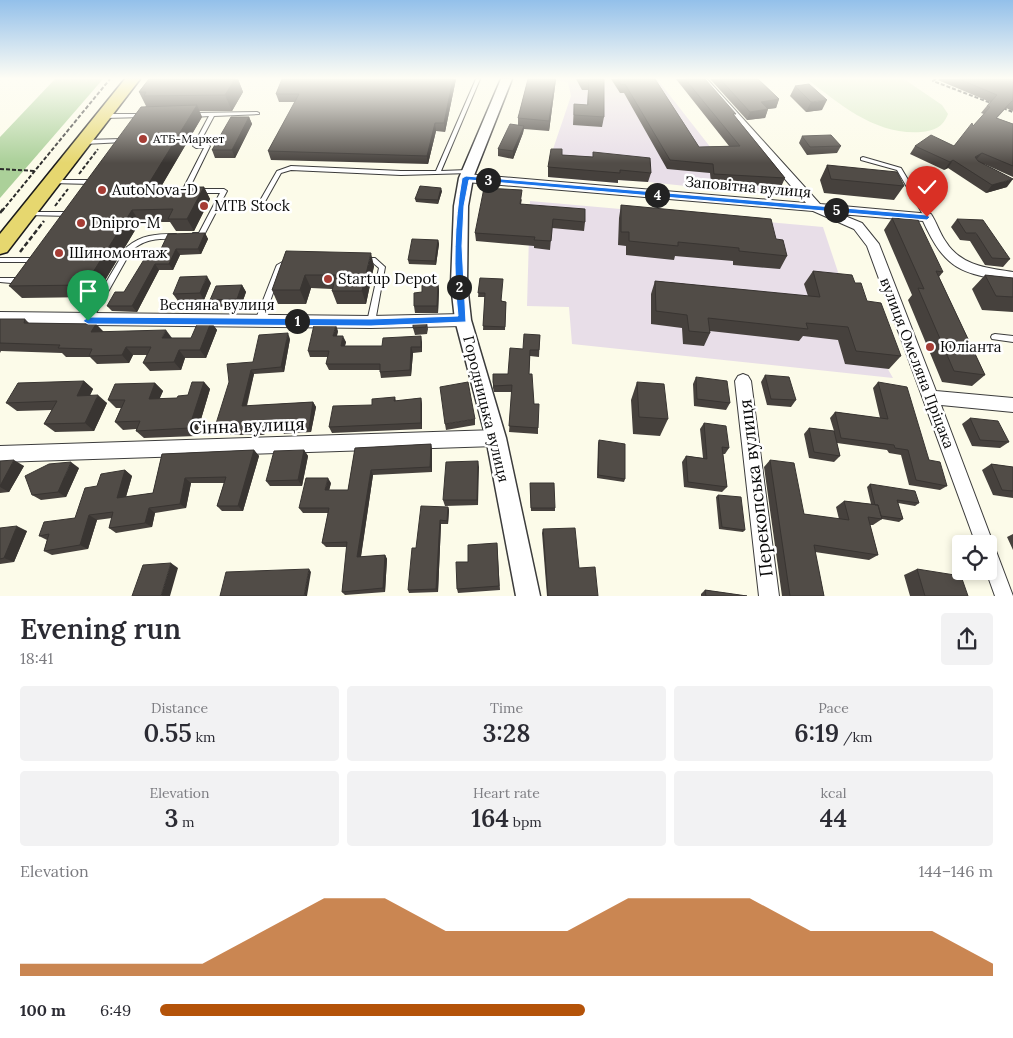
<!DOCTYPE html>
<meta charset="utf-8">
<style>
:root{--surface:#fff;--page:#f2f2f3;--text:#2b2b33;--muted:#7c7c81;--accent:#b45309}
body{margin:0;font-family:Lora,serif;background:var(--page);color:var(--text);height:100vh;display:flex;flex-direction:column;font-size:19px;white-space:nowrap}
*{box-sizing:border-box;margin:0}
p{font-size:16px;color:var(--muted)}
.icon{flex:none;width:28px;height:28px;fill:none;stroke:currentColor;stroke-width:2;stroke-linecap:round;stroke-linejoin:round}
.map{position:relative;height:596px;overflow:hidden}
.panel{display:flex;flex-direction:column;background:var(--surface);flex:1}
.panel>*{flex:none}
.tools{position:absolute;left:952px;top:535px;display:grid;gap:10px}
.tools a{display:grid;place-items:center;width:45px;height:45px;border-radius:5px;background:var(--surface);box-shadow:0 2px 8px #0003;font-size:25px}
.pin{position:absolute;display:grid;place-items:center;width:42px;height:42px;color:#fff;margin:-51px -21px;border-radius:50% 50% 50% 0;rotate:-45deg;box-shadow:0 0 5px #0007}
.pin .icon{rotate:45deg}
.km{position:absolute;width:25px;height:25px;margin:-12px;border-radius:50%;background:#222;color:#fff;font-size:14px;line-height:25px;text-align:center}
.round{display:grid;place-items:center;flex:none;width:52px;height:52px;border-radius:5px;background:var(--page)}
.summary{display:flex;align-items:center;justify-content:space-between;height:85px;padding:0 20px}
h1{font-size:28px;font-weight:600;line-height:38px}
.stats{display:grid;grid-template-columns:repeat(3,1fr);gap:8px;height:85px;padding:5px 20px}
.stats div{display:grid;align-content:center;border-radius:5px;background:var(--page);text-align:center}
.stats b{font-size:25px;font-weight:600}
.stats small{font-size:14px;font-weight:400}
.stats p{font-size:14px}
.chart{height:140px;padding:10px 20px}
.chart p{display:flex;justify-content:space-between}
.chart svg{width:100%;height:90px;margin-top:5px;fill:var(--accent);opacity:.7}
ul{padding:0 20px;list-style:none;font-size:16px}
li{display:grid;grid-template-columns:80px 60px 1fr;align-items:center;height:38px}
li i{height:12px;border-radius:6px;background:var(--accent)}
.map>svg:first-child{display:block}
.industrial{fill:#e8dee8}
.forest{fill:#abd099}
.pitch{fill:#daeac8}
.lines{fill:none;stroke-linecap:round;stroke-linejoin:round}
.service-casing{stroke:#3c3c3c;stroke-width:2}
.minor-casing{stroke:#3c3c3c;stroke-width:2}
.tertiary-casing{stroke:#3c3c3c;stroke-width:3}
.primary-casing{stroke:#1a1a1a;stroke-width:3}
.path-far1{stroke:#2b2b2b;stroke-width:2;stroke-dasharray:4 2;stroke-linecap:butt}
.path{stroke:#2b2b2b;stroke-width:2.5;stroke-dasharray:5 2.5;stroke-linecap:butt}
.service{fill:#fff;fill-rule:evenodd}
.minor{fill:#fff;fill-rule:evenodd}
.tertiary{fill:#fff;fill-rule:evenodd}
.primary{fill:#e6d76f;fill-rule:evenodd}
.wall{fill:#46413d}
.shaded-wall{fill:#393532}
.building{fill:#514c47;stroke:#393532}
.route{fill:#1a73e8;stroke:#fff}
.poi-dot{fill:#a63d35;stroke:#fff;stroke-width:2}
.labels{text-anchor:middle;stroke-width:5;stroke-linejoin:round;paint-order:stroke}
.far-poi-label{font-size:12px;fill:#090909;stroke:#fff;text-anchor:start}
.street-label{font-size:15px;fill:#090909;stroke:#fff}
.poi-label{font-size:15px;fill:#090909;stroke:#fff;text-anchor:start}
.near-street-label{font-size:18px;fill:#090909;stroke:#fff}
</style>
<div class="map">
<svg width="1013" height="596" viewBox="0 0 1013 596">
<rect width="100%" height="100%" fill="#fcfbe9"/>
<!-- industrial -->
<path class="industrial" d="M544 79H657L711 148 760 161 790 197 648 182 618 180V183L548 177 550 158 571 96 568 82Z
M530 201 823 227 846 296 893 378 572 344 569 307 527 306Z"/>
<!-- forest -->
<path class="forest" d="M55 79H103L0 198V137Z"/>
<!-- pitch -->
<path class="pitch" d="M807 79H904L942 105 948 114C943 127 934 131 921 132 875 135 841 105 807 79Z"/>
<g class="lines">
<defs>
<path id="service" d="M476 79H480L441 171 468 170 471 172 470 173 401 175 291 170 281 173 262 207H258L257 206 277 171 291 166 401 171H436Z
M257 112 259 113V114L214 116 199 144H207L210 146 189 189H224L227 191 203 237H193L192 235 193 233H199L220 193H185L182 191 204 148H196L193 146 209 116 194 117 191 115 194 113Z
M143 114 145 115V117L104 118 101 116 104 114Z
M122 139 125 141 124 142 84 144 81 142 84 140Z
M863 157 901 168 930 217 929 218H925L897 170 861 160V158Z
M52 180H92L95 182 92 184 50 183V181Z
M29 212H70L73 214 70 216 27 215 26 214Z
M174 234H176L177 236 176 238C158 240 147 237 131 251L91 322H85L84 320 85 318 127 247C141 235 156 234 174 234Z
M0 258H37L40 260 37 262H0Z
M361 258H375L385 267 375 322 374 324H368L367 322 379 268 372 262H361L360 260Z
M286 260H288L291 262 282 268 263 321 262 323H256L255 321 276 267 277 265Z
M0 278H22L25 281 22 284 0 282Z
M995 334 1013 336V342L992 339 991 337 992 335Z"/>
<path id="minor" d="M697 79H707L820 204 931 214C937 223 940 234 946 242 961 266 988 268 1013 272V282C961 273 946 271 923 221L840 214 862 223 879 244 936 391 1013 398V412L941 405 1013 596H995L986 571H989V544H976L867 246 854 229 813 211 466 182 460 178 466 174 806 203Z
M0 312 371 316 463 314 468 316 470 320 468 324 463 326 371 328 0 324Z
M743 374 748 376 751 381 779 596H759L735 381 738 376Z
M496 430 502 433 504 438 502 443 496 446 0 462V446Z"/>
<path id="tertiary" d="M501 79H512L473 178 468 206 467 284 471 320 506 438 540 596H516L486 438 455 320 451 284 454 206 459 178Z"/>
<path id="primary" d="M125 79H140L7 252 0 254V234Z"/>
</defs>
<!-- service casing -->
<use href="#service" class="service-casing"/>
<!-- minor casing -->
<use href="#minor" class="minor-casing"/>
<!-- tertiary casing -->
<use href="#tertiary" class="tertiary-casing"/>
<!-- primary casing -->
<use href="#primary" class="primary-casing"/>
<!-- path-far1 -->
<path class="path-far1" d="M936 79 933 81 991 103
M1003 108 1013 112
M0 169 36 171
M79 174 98 149
M55 206 68 189
M2 211 110 79"/>
<!-- path -->
<path class="path" d="M0 213 3 209
M20 252 44 221"/>
<!-- service -->
<use href="#service" class="service"/>
<!-- minor -->
<use href="#minor" class="minor"/>
<!-- tertiary -->
<use href="#tertiary" class="tertiary"/>
<!-- primary -->
<use href="#primary" class="primary"/>
</g>
<!-- wall -->
<path class="wall" d="M149 79H238L243 92 232 111H199L202 117 161 187H204L210 199 194 231H176L170 222H140L95 297 22 298 9 286 146 106 139 92Z
M456 79 445 132 436 131 428 164 271 160 268 151 295 102H279L276 94Z
M528 79H556L549 131 524 129 523 133 513 159 498 156V149L518 125V118Z
M576 79H604V117L602 127 573 125 574 104 587 105 588 90H582Z
M611 79H655L699 147 729 146 676 79H705L785 178 781 187 711 183 710 173 667 169 624 93H620Z
M710 79H758L779 99 776 108 768 109 765 118 747 120Z
M939 79H1013V111L1006 108 997 118 1013 124V177L984 164 1007 187 986 193 948 168 944 170 910 154 915 146H954L973 126 984 114 981 113 990 102 938 80Z
M795 86 822 110 806 112 790 96Z
M249 117 252 124 235 158H215L212 150Z
M802 136 841 146 837 153 807 155 799 143Z
M593 152 651 173 648 182 618 180V183L548 177V167L562 155 593 157Z
M827 165 904 186 894 200 824 193 820 180Z
M442 191 438 204 416 202 415 199Z
M522 199 521 204 585 222 584 231 552 228 550 250 534 248V246L476 241 475 233Z
M621 205 776 239 787 256 780 269 733 265V261L675 256 674 260 626 255V246L618 245 619 218Z
M892 218 943 272 939 277 985 375 972 386 942 382 908 300 912 295 884 230Z
M957 219 1010 259 1003 267 985 265 970 241 960 240 951 227Z
M205 233 208 239 201 254 180 255 173 270H159L137 312 112 311 107 306 124 292 159 253Z
M438 240 439 244 436 265 409 264 408 260Z
M286 251 374 266 366 304H337L332 291V289L311 288 306 304H278L272 290Z
M813 271 855 283 901 356 889 369 845 364 838 340 803 336 799 341 710 331V333L704 346 683 344 682 328 651 324V294L655 281 808 296 804 284Z
M985 275 1013 278V312L982 310 972 289Z
M480 278 502 301 506 302 505 330H483L485 297H478Z
M211 283 204 300 178 301 173 294Z
M438 283 439 290 438 313H415L414 306 422 292Z
M242 285 246 292 241 306 215 307 210 300Z
M0 319H25L29 323 96 324 103 332 172 338H191L211 322 217 330 206 358H185L181 370 150 371 143 363 147 355H133L129 363 97 364 90 357H66L62 353 1 351 0 353Z
M427 322 428 329 427 334 415 335 413 328Z
M338 331 337 336 346 342 345 346H382L422 342V352L413 353 411 376 381 378 380 372V370H329L326 364 328 357H310L308 351Z
M540 335 539 357 530 356 529 374 538 428V434L509 432 512 392H494L493 388V374H508L523 349Z
M290 339 284 372 254 374 247 406 313 402 316 407 311 432 284 434 281 429 267 426 264 435H218L214 430 253 362Z
M765 375 796 400 791 407 767 405 761 382Z
M696 377 730 403 726 410 694 406 693 384Z
M84 381 93 389 90 395 107 403 94 431 55 432 44 424 52 410 17 411 6 403Z
M204 382 210 389 196 436 144 438 136 431V429L123 430 115 422 121 408H116L108 400 155 383 163 391 159 399 177 398 188 395Z
M637 382 668 419 660 436 633 434 631 400Z
M878 382 929 460 947 486 940 490 909 485 901 455 889 453 887 450 837 443 840 456 834 462 809 458 804 434 809 428 834 431 830 418 835 412 880 418 873 388Z
M395 397 396 401 421 398 422 405V429L332 433 329 427 372 405Z
M970 418 1009 442 1000 448 972 446 962 424Z
M475 419V425L446 430 445 424Z
M704 423 729 448 725 454H723L727 487 722 492 684 487 682 462 686 456 703 458 700 429Z
M599 440 625 479 624 482 597 478 598 443Z
M431 444 432 450V472L373 475 361 557 385 555 387 559 385 592 345 595 342 592 347 547H326L322 543 328 513H303L299 508 331 483 329 490H348L355 448Z
M254 450 259 456 243 511H222L217 506 224 483H191L186 508 155 513 152 527 116 533 109 528 112 518 97 520 88 549 52 555 44 551 47 540 39 536 75 518 97 486 125 470 132 476 126 497 153 493 162 454Z
M304 450 308 456 302 486H270L266 481Z
M770 460 804 514 839 519 836 507 844 501 871 504 867 487 870 484 919 503 915 506 898 503 903 519 899 522 882 519 873 525H870L878 555 869 560 815 552 824 596H782L764 467Z
M0 461 24 466 9 492 0 493Z
M478 461V505L445 506 443 500Z
M991 464 1013 467V498L993 495 982 470Z
M79 468 66 497 41 500 32 495Z
M530 486 555 508V511H531Z
M718 495 745 530 743 532 719 529 716 497Z
M448 507 449 510 448 524H441L438 592 409 593 408 590 416 548Z
M0 528 27 531 14 562 0 564Z
M543 529 579 568 598 596H547L542 533Z
M1013 534V550L1007 537Z
M497 543 500 590 458 593 457 589 468 562Z
M917 569 968 596H910L904 575Z
M705 590 747 596H701V594Z"/>
<!-- shaded-wall -->
<path class="shaded-wall" d="M235 79H238L243 92 232 111 225 95Z
M453 79H456L445 132 444 123Z
M555 79H556L549 131V121Z
M779 99 776 108 758 110 761 102Z
M827 100 822 110 806 112 811 102Z
M197 105 202 117 153 200 146 188Z
M768 109 765 118 747 120 750 112Z
M249 117 252 124 235 158 232 150Z
M435 123 436 131 428 164 427 156Z
M524 126 523 133 513 159V151Z
M982 153 976 160 975 157Z
M953 160 948 168 944 170 950 162Z
M1013 179 1007 187 986 193 992 185Z
M204 187 210 199 194 231 187 219Z
M441 188 442 191 438 204V200Z
M132 210 140 222 95 297 85 285Z
M205 233 208 239 201 254 198 249Z
M438 240 439 244 436 265 435 261Z
M176 249 180 255 173 270 169 264Z
M371 253 374 266 366 304 362 291Z
M155 264 159 270 137 312 132 306Z
M305 275 311 288 306 304 300 290Z
M207 276 211 283 204 300 200 293Z
M438 283 439 290 438 313 437 306Z
M242 285 246 292 241 306 237 299Z
M211 322 217 330 206 358 200 350Z
M96 324 104 332H91Z
M336 325 338 331 335 342 333 336Z
M166 330 172 338H162Z
M288 333 290 339 284 372 281 367Z
M343 336 346 342 343 352 341 346Z
M421 336 422 342V352L421 347Z
M126 347 133 355 129 363 122 355Z
M411 347 413 353 411 376 410 370Z
M179 350 185 358 181 370 174 362Z
M251 370 254 374 245 410 242 406Z
M84 381 93 389 86 404 77 396Z
M204 382 210 389 196 436 189 428Z
M155 383 163 391 156 407 149 399Z
M98 395 107 403 94 431 85 423Z
M421 398 422 405V429L421 423Z
M313 402 316 407 311 432 309 428Z
M264 421 267 426 264 435 261 431Z
M431 444 432 450V472L430 467Z
M254 450 259 456 243 511 238 506Z
M304 450 308 456 302 486 298 480Z
M14 460 24 466 9 492 0 487V486Z
M478 461 479 467 478 505 477 500Z
M71 462 79 468 66 497 58 492Z
M125 470 132 476 124 503 117 498Z
M371 470 373 475 360 562 357 557Z
M185 478 191 483 186 508 180 504Z
M328 478 331 483 328 495 325 490Z
M448 507 449 510 448 524 447 521Z
M149 508 155 513 152 527 145 523Z
M89 515 97 520 88 549 80 545Z
M440 520 441 524 438 592 436 589Z
M17 526 27 531 14 562 4 558Z
M385 555 387 559 385 592 383 588Z
M171 563 178 568 170 596H161Z
M309 569 311 572 307 596H304Z"/>
<!-- building -->
<path class="building" d="M149 79H235L225 95 144 96 146 92H139Z
M282 79H453L444 123H435L427 156 268 151 299 94H276Z
M528 79H555L549 121 518 118Z
M589 79H604V117L574 115V104L588 105Z
M618 79H655L699 147 740 146 685 79H705L736 114H733L785 178 714 174 713 164 670 160 625 84 621 85Z
M720 79H758L779 99 761 102 768 109 750 112Z
M959 79H1013V101H1012L996 118 1013 124V166L982 153 975 157 978 161 1013 179 992 185 953 160 950 162 915 146 931 135 954 146 972 123 973 126 990 107 987 106 997 95Z
M809 84 827 100 811 102 795 86Z
M197 105 146 188 204 187 187 219H168L173 209 132 210 85 285 9 286 141 107Z
M231 117H249L232 150H212Z
M510 124 524 126 513 151 498 149Z
M831 135 841 146 810 147 802 136Z
M551 149H562V155L593 157V152L650 158 651 173 620 170V173L548 167Z
M827 165 897 172 904 186 831 179Z
M420 186 441 188 438 200 415 199Z
M484 188 522 190 520 204 585 209V222L553 219 551 241 534 240 535 237 475 233Z
M621 205 771 219 776 239 783 240 787 256 739 251V248L678 242V246L629 241V232H621Z
M892 218 918 220 943 272 936 271 985 375 954 371 918 288 924 289Z
M957 219 983 220 1010 259 992 258 976 233H966Z
M205 233 198 249H176L169 264H155L132 306H107L115 292H124L148 253H159L168 234Z
M412 239 438 240 435 261 408 260Z
M286 251 371 253 362 291H332L336 275H305L300 290H272Z
M813 271 852 275 855 283H861L867 301 881 303 901 356 856 351 848 327 806 323 808 329 708 318 710 333 689 331 687 315 656 311 655 281 820 297Z
M985 275 1013 278V297L996 296Z
M207 276 200 293 173 294 180 277Z
M480 278 503 279 501 301 506 302 505 327 483 326 485 293H478Z
M438 283 437 306H414V293L422 292V284Z
M242 285 237 299 210 300 216 286Z
M0 319H25L24 323 96 324 91 332 166 330 162 338H191L198 322H211L200 350H179L174 362 143 363 151 347H126L122 355 89 356 92 349 58 348 60 345 0 343Z
M413 322H427L426 327 413 328Z
M314 325H336L333 336H343L341 346H382L383 338 421 336V347H411L410 370 380 372V364H326L329 351H308Z
M288 333 281 367 251 370 242 406 313 402 309 428 281 430 282 426 264 421 261 431 214 430 229 382 227 364 253 362 259 335Z
M524 334 540 335 539 350H530L529 374H532L534 404H539L538 428 509 426 512 385 494 386 493 382V374H508L510 348 523 349Z
M765 375 789 377 796 400 771 399Z
M696 377 727 381 730 403 697 399Z
M84 381 77 396 98 395 85 423 44 424 57 401 6 403 18 383Z
M192 382H204L189 428 136 431 140 421 115 422 125 400H108L115 384 155 383 149 399 177 398 178 396 188 395Z
M468 382 475 419 445 424 440 387Z
M637 382 664 384 668 419 639 417Z
M878 382 907 387 929 460 940 462 947 486 916 480 908 450 895 448 894 445 841 438 835 412 888 419Z
M395 397 394 401 421 398V423L329 427 333 406 372 405V399Z
M970 418 998 421 1009 442 980 440Z
M704 423 726 426 729 448 722 447 727 487 688 482 686 456 707 459Z
M809 428 834 431 840 456 814 452Z
M599 440 625 444V479L598 475Z
M431 444 430 467 371 470 357 557 385 555 383 588 342 592 347 542 322 543 329 508H299L306 478H328L325 490H348L355 448Z
M254 450 238 506H217L226 477 185 478 180 504 149 508 145 523 109 528 113 512 89 515 80 545 44 551 49 534 39 536 44 522 75 518 85 488 97 486 101 474 125 470 117 498 153 493 162 454Z
M304 450 298 480 266 481 274 451Z
M14 460 0 486V461Z
M770 460 794 463 804 514 849 520 844 501 878 505 882 519 868 517 878 555 814 545 824 596H790Z
M478 461 477 500H443L446 462Z
M71 462 58 492 32 495 25 476 49 464Z
M991 464 1013 467V491L1002 490Z
M530 483H554L555 508H531Z
M870 484 915 491 919 503 897 500 903 519 881 516 878 505H875Z
M718 495 741 497 745 530 722 527Z
M421 506 448 507 447 521 440 520 436 589 408 590 412 548H416Z
M17 526 4 558 0 559V528Z
M575 528 579 568 595 567 598 596H548L543 529Z
M497 543 499 586 457 589 456 562H468V545Z
M171 563 161 596H132L143 565Z
M309 569 304 596H220L226 572Z
M917 569 961 576 968 596H925Z
M705 590 747 596H706Z"/>
<!-- sky -->
<linearGradient id="sky" x2="0" y2="1"><stop stop-color="#93c0ea"/><stop offset="0.48" stop-color="#fefdf5"/><stop offset="1" stop-color="#fefdf5" stop-opacity="0"/></linearGradient>
<rect width="1013" height="163" fill="url(#sky)"/>
<!-- route -->
<path class="route" d="M466 176 927 215 930 217 927 220 469 180 464 206 462 246 466 322 371 326 88 324 83 321 88 317 371 319 458 316C453 269 454 224 462 178Z"/>
<!-- markers -->
<g class="poi-dot">
<circle cx="143" cy="139" r="5"/>
<circle cx="102" cy="190" r="5"/>
<circle cx="204" cy="206" r="5"/>
<circle cx="81" cy="223" r="5"/>
<circle cx="59" cy="253" r="5"/>
<circle cx="328" cy="279" r="5"/>
<circle cx="930" cy="347" r="5"/>
</g>
<g class="labels">
<!-- far-poi labels -->
<g class="far-poi-label">
<text x="153" y="143">АТБ-Маркет</text>
</g>
<!-- street labels -->
<g class="street-label">
<text transform="translate(748 187) rotate(5)" y="5">Заповітна вулиця</text>
<text x="217" y="310">Весняна вулиця</text>
<text transform="translate(917 363) rotate(69)" y="5">вулиця Омеляна Пріцака</text>
<text transform="translate(486 409) rotate(76)" y="5">Городницька вулиця</text>
</g>
<!-- poi labels -->
<g class="poi-label">
<text x="112" y="195">AutoNova-D</text>
<text x="214" y="211">MTB Stock</text>
<text x="91" y="228">Dnipro-M</text>
<text x="69" y="258">Шиномонтаж</text>
<text x="338" y="284">Startup Depot</text>
<text x="940" y="352">Юліанта</text>
</g>
<!-- near-street labels -->
<g class="near-street-label">
<text transform="translate(247 426) rotate(-2)" y="6">Сінна вулиця</text>
<text transform="translate(756 488) rotate(-97)" y="6">Перекопська вулиця</text>
</g>
</g>
</svg>
<div class="tools">
<a><svg class="icon" aria-label="locate" viewBox="0 0 24 24"><circle cx="12" cy="12" r="6"/><path d="M12 2v4M12 18v4M2 12h4M18 12h4"/></svg></a>
</div>
<div class="pin" style="left:88px;top:321px;background:#1e9e55"><svg class="icon" aria-label="arrive" viewBox="0 0 24 24"><path d="M6 21V4h12l-3 4 3 4H6"/></svg></div>
<div class="pin" style="left:927px;top:217px;background:#d93025"><svg class="icon" aria-label="check" viewBox="0 0 24 24"><path d="M5 12l5 5 9-10"/></svg></div>
<b class="km" style="left:297px;top:321px">1</b>
<b class="km" style="left:459px;top:287px">2</b>
<b class="km" style="left:488px;top:180px">3</b>
<b class="km" style="left:657px;top:195px">4</b>
<b class="km" style="left:836px;top:210px">5</b>
</div>
<section class="panel">
<div class="summary"><div><h1>Evening run</h1><p>18:41</p></div><a class="round"><svg class="icon" aria-label="share" viewBox="0 0 24 24"><path d="M12 15V3M7 8l5-5 5 5M5 13v7h14v-7"/></svg></a></div>
<div class="stats">
<div><p>Distance</p><b>0.55<small> km</small></b></div>
<div><p>Time</p><b>3:28</b></div>
<div><p>Pace</p><b>6:19<small> /km</small></b></div>
</div>
<div class="stats">
<div><p>Elevation</p><b>3<small> m</small></b></div>
<div><p>Heart rate</p><b>164<small> bpm</small></b></div>
<div><p>kcal</p><b>44</b></div>
</div>
<div class="chart"><p><span>Elevation</span>144–146 m</p>
<svg viewBox="0 0 160 44" preserveAspectRatio="none"><path d="M0 44V38L10 38L20 38L30 38L40 22L50 6L60 6L70 22L80 22L90 22L100 6L110 6L120 6L130 22L140 22L150 22L160 38V44z"/></svg>
</div>
<ul>
<li><b>100 m</b>6:49<i style="width:51%"></i></li>
</ul>
</section>
